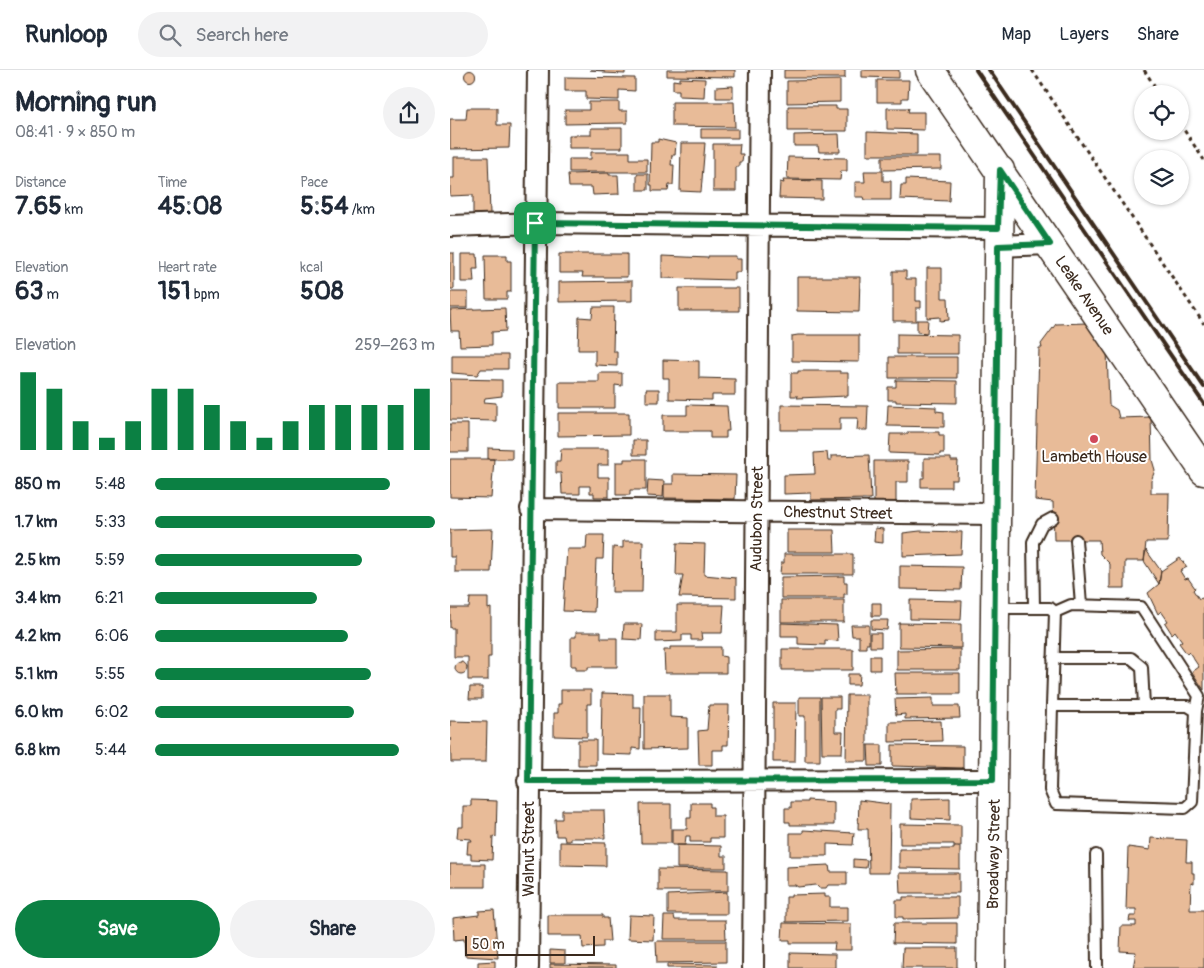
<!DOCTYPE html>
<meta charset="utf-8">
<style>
:root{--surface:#fff;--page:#f2f2f3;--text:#1f2937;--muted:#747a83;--line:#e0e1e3;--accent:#0b8043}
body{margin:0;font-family:Pangolin,sans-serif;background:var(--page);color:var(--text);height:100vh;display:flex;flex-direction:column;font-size:19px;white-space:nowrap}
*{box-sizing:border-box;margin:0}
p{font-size:16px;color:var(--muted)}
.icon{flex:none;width:28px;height:28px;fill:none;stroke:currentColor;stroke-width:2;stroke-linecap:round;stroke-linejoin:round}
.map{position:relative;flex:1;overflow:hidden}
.sheet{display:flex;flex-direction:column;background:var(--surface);width:450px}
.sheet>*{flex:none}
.fabs{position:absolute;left:684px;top:15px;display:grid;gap:10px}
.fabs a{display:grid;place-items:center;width:55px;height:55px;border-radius:50%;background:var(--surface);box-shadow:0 1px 4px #0004;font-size:25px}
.scale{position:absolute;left:15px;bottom:12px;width:130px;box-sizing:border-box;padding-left:5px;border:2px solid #3b2a1e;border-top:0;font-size:14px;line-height:18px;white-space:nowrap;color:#3b2a1e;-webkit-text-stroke:4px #fff;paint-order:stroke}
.pin{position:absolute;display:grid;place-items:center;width:42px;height:42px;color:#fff;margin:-21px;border-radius:10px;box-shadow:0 2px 8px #0006}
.round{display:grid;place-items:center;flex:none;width:52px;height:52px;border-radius:26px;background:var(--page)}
.overview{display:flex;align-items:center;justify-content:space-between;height:85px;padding:0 15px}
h1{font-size:28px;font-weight:700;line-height:38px}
.metrics{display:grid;grid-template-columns:repeat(3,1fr);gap:8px;height:85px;padding:5px 15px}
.metrics div{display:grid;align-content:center}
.metrics b{font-size:25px;font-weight:700}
.metrics small{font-size:14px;font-weight:400}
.metrics p{font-size:14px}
.chart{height:140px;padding:10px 15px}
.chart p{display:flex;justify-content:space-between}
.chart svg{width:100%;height:90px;margin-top:5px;stroke:var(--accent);stroke-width:6}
.action{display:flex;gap:10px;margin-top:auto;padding:10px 15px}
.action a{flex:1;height:58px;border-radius:30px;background:var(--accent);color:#fff;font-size:20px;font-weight:700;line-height:58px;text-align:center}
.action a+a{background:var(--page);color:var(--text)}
ul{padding:0 15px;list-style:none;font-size:16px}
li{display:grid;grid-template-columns:80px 60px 1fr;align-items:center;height:38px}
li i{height:12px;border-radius:6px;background:var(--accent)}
header{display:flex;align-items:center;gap:30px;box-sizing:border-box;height:70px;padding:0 25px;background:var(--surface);border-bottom:1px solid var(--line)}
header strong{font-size:24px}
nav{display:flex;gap:28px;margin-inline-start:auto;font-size:18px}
.search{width:350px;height:45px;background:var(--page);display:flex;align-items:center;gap:12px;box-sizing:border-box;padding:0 18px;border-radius:28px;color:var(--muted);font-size:19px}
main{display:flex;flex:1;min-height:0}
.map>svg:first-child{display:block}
.building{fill:#e8bb98;stroke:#3b2a1e}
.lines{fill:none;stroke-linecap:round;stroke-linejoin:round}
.lane-casing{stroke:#3b2a1e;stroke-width:14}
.street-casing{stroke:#3b2a1e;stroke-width:24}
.secondary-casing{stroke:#3b2a1e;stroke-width:31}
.path{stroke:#3b2a1e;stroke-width:3;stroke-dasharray:4 4;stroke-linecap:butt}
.lane{stroke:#fff;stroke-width:10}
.street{stroke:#fff;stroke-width:20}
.secondary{stroke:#fff;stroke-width:28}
.rail{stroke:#3b2a1e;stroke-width:4}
.route-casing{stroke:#fff;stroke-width:10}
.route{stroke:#0b8043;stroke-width:6}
.poi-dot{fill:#d1495b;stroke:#fff;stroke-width:2}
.labels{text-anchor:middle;stroke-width:4;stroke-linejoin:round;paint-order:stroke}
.street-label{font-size:16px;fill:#3b2a1e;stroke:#fff}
.poi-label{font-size:16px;fill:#3b2a1e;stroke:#fff}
</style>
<header>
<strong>Runloop</strong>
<div class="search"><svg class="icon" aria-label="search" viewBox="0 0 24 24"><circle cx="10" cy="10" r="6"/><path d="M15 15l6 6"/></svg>Search here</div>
<nav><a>Map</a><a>Layers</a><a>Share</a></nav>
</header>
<main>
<section class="sheet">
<div class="overview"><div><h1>Morning run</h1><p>08:41 · 9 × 850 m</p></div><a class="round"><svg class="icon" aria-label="share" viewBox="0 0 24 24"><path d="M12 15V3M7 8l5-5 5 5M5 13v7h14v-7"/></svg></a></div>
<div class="metrics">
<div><p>Distance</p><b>7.65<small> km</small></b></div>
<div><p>Time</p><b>45:08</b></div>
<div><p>Pace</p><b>5:54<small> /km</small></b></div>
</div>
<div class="metrics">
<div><p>Elevation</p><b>63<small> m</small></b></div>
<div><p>Heart rate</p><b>151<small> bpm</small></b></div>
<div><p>kcal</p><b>508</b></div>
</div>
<div class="chart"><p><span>Elevation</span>259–263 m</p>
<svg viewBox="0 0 160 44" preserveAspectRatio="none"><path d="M5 44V6M15 44V14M25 44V30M35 44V38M45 44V30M55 44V14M65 44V14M75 44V22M85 44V30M95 44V38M105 44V30M115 44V22M125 44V22M135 44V22M145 44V22M155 44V14"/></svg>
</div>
<ul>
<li><b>850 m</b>5:48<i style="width:84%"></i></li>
<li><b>1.7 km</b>5:33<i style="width:100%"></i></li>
<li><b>2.5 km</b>5:59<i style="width:74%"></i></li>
<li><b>3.4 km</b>6:21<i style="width:58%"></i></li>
<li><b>4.2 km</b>6:06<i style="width:69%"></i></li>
<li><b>5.1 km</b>5:55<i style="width:77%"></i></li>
<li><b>6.0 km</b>6:02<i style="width:71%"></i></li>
<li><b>6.8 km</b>5:44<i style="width:87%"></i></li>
</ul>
<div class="action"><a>Save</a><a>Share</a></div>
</section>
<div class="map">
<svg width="754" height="898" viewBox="0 0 754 898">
<rect width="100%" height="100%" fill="#fff"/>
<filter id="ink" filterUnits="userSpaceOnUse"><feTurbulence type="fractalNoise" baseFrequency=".02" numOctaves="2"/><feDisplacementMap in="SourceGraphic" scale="10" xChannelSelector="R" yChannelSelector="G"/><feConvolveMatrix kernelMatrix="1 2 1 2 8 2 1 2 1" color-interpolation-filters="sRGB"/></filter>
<g filter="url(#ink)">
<!-- building -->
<path class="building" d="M140 0H175V4L154 3V1Z
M217 0H285V7L217 6Z
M334 0H395V8H334Z
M412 0H449V8L412 7Z
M14.5 6a5.5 5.5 0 1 1 11 0a5.5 5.5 0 1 1-11 0Z
M115 7 185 8V21L169 20V30L136 29V21H115Z
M230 8 255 9 254 27 229 26V20H223V10L230 11Z
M390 10V32L337 33V11Z
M427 10H459L458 28H452V32H427Z
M283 16V28H266V17Z
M139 32H169V41H177V53L115 54V40H139Z
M222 32H284L285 57 222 56Z
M338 36H386V39H397V61H338Z
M17 38H47V55H60L59 78 0 79V49H16Z
M437 38H459L458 42H474V60L437 59Z
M141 58H172V78H119V65H141Z
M251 59H288V68H251Z
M417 62 467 64V85H417Z
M389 64 390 82H369L368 76H344V65Z
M208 69 226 73 225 85H222L221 95H224L223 115H219L218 121H202V115H200L201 72H208Z
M231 73H255L251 122 230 121Z
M263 74H290L289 84H293L292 92H289V97H286V121H263Z
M141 82H180V89H197V102H119V89H141Z
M4 87H38L40 144H23V125L0 126V108H4Z
M338 87 397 88V101H391L390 110 337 109Z
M432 87H491V99L432 100Z
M414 101H433V111H441V130H414L413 127H405V112H415Z
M159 103V105H168L169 124 143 125 142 117H119L118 104Z
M187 104H198V120H187Z
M456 109 500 111 499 131 450 129 451 115H456Z
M333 110 372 111V129L329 128 330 112 334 113Z
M0 183H4V219H0Z
M11 184H27L28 199H23L24 212H11Z
M109 184H177V207H132L133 203H109Z
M35 185H57V191H61V222H57V229H36Z
M212 186 258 188V186H286V189H291V202H285V210L212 208Z
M477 198H492V228H498L499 250 490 251V247L477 248Z
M443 201H456V209H466V231H471V238H466V251H443Z
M347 207H410L409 242 347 241Z
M182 211V231L109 232V212Z
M229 218H289V241H229Z
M0 222H18V238H0Z
M143 237H164L163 281H167V296L145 295V280H128L129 247 142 248Z
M55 238 56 261 42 262V275L10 276 9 261H1L0 240Z
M467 250H478L477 263 467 262Z
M637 253 657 281 659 335 667 340 669 348 701 347 702 390 705 400 701 411V423H719L718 472H696L694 491H675V518H660V494L650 484 649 470H604L603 432 585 430 589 278H592L591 274 606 254Z
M447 264 508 265V284H447Z
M348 265H409V292L342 291V266Z
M2 285H58V299H31L27 305 2 303Z
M439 287H507V308H439Z
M213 290 249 291V308L285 309V325H262V330L219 329V308H213Z
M348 301H390V303H398V326L347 328 348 326H341V303H348Z
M149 303H172V316L165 315V338H109V312H149Z
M0 309 52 310V326L35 328 34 332 46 333V351L0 350Z
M446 310 507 311V333L446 332V330H438V317H446Z
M196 319H209V332H196Z
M237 335 277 336 279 361H276V368H260V361H213V345H237Z
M331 335 418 336 417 360H407L408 348H390V360H331Z
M438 335 486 337V341L494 342V357L437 356Z
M108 343H179V365L108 366Z
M0 354H18V382H0Z
M458 362H489V365H494V383H490V385L439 383 440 364H458Z
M183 370H196V385H183Z
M38 378 62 379V389H38Z
M111 379H158V395H148V407H159V427H144V423H140V416H130V424H112L111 403H106V391H110Z
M377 382 378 391H381V386L419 385 421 429 361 430V423L334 424V405L365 404 364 383Z
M474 388H501V391H508L507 410H501V417H471V408H474Z
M0 389H44L41 428 0 427Z
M174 389H196V420H180V425H166V392H174Z
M424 391H458V412H446V432H424Z
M223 404 286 405 285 429 214 428V414H223Z
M198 410 214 411 213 427 197 426Z
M425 458 433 459V473L424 472Z
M43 459 41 502H5V487H0V460Z
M337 460H384L385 482H337Z
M470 461 512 462 511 484 453 486V463Z
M137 465H154L153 489H146L144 542 113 541 117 479H136Z
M173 471H193L192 522H162L163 477 173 478Z
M227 473 255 474 254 505 286 508V528L229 527 233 505H226Z
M696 480 711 501 709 514 694 491Z
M334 484H403V504H330L331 493H334Z
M730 488 737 497 730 501 735 509 738 508 745 518 743 520 749 529 752 528 754 530V620L742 602 749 597 739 582 737 584 729 573 732 571 725 561 722 564 715 553 718 551 711 541 708 544 698 523 709 514 711 501Z
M450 496 512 497 511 520 450 519Z
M394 506V512H397V524H394V528H331V507Z
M20 528H38V539L41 538V587H38V610H18V587H4V558H0V538H19Z
M331 530H394V552H331Z
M460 530 512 531 511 550 460 549Z
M422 533H431V546H422Z
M227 535H274L272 563H251L252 570H241V565H232V571L206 572V562H227Z
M421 550H438L437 560 421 559Z
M331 553 387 555 388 571 375 570V575L348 574V566H331Z
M449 553 511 554V578L449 577Z
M174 554H192L191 570 173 569Z
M401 555H419V574H416V578H409V566H402Z
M126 562H151V568H167V597H138V600H126V596H121V567H126Z
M420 563H431V577H420Z
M220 577H271V586L276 587V603H215L214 580H220Z
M332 579H403V600H332Z
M510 579V600H447V580Z
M420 586H430V600H420Z
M5 598a6 6 0 1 1 12 0a6 6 0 1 1-12 0Z
M445 603H510V624H446Z
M398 604H410L409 615H398Z
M20 617H32V629H19Z
M111 620H141V634H137V667L104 666V643H108V634H111Z
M152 623 183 624V637H191L190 679 182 678V685L151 684Z
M194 624H220V647L238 648V678L194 679Z
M397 625H417V691H396Z
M349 627H370V691H355V646H349Z
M371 627H390V639H385V662H393L392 683H372Z
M483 628V636H509L510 648 455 649V644L446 645 445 629Z
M323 633H346L345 692H323Z
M259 635H279L278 675H273V680H262V695H249L248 661 257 660Z
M0 651 37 652 36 692H1Z
M491 651 492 671 439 672V652Z
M128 670H146V695H128Z
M418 675H432V696H419Z
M442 675 513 676V698L442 696Z
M500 728V750L461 748V729Z
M21 730 47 731 46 767 43 766 42 790 21 789V784H17L18 771H22L21 769 7 768 8 757H13V736H21Z
M357 730 384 732V755H340V752H335V738H341V732H357Z
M409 730 440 734 439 803H419L418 759H408Z
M241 733H260V737H263V746H273V768H260V772H240V766H236L235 775H222V759H237V748H241Z
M190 734H221V773H191Z
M112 740H154L155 768H120V771H115L114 766H106L105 749H112Z
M450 754 511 755V776H504V774H450Z
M353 760 404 763 403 775 377 774V786H340V763H353Z
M701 768 737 770 736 792H742V803H744V814L741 813 740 840H754V898H683L686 882 670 881 671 856H686V851H679L680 846H686V839H676L678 777 700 780Z
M110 772 156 773V796L110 795Z
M227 775 271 776V786H276V798H227Z
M504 777H510V799L449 798V779H504Z
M403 789 417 790 416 798 403 797Z
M0 794H35V817H0Z
M379 795 380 802H397V815H378L376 818H369L366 815 348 817 345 815H336V797Z
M208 799 278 800V821H208Z
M449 803H509V823H450Z
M277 822V844H218V825Z
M375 824V827H380V837H398V851L336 852V827H341V825Z
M453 827H508V848L453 849V847H446V830H453Z
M44 840 48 888 15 886 14 869 4 870 3 848 29 845V841Z
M98 845H153V848H158L160 871H153V877L133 878 132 866H98Z
M179 845 204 846 203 870 178 869Z
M214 846H224L225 850H275L276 869H213Z
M333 853 401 854V880H384L385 873H340V870H332Z
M444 853H507V874L443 873Z
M206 871H276V892L207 893Z
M453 878H507V898H452Z
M100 880 115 881V893H100Z
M340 883 385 884V898H340Z
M45 891V898H28V892Z
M100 894 166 895V898H100Z
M217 894 267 895V898H217Z"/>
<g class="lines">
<defs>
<path id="lane" d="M626 470 631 535
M546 538H600L605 542 602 636
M584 538 583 472 592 454 603 448
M605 542 621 535 691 537 749 626 746 641
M603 588H681L692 597 694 636
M602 636H738L746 641 742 732 735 738 606 734 600 720Z
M646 785 647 898"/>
<path id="street" d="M0 156 85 153 548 158
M548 176 600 174
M81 439 546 444
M78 711 543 710
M78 898 88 0
M303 898 310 0"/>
<path id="secondary" d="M480 0 754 401
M541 898 550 100"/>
</defs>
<!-- lane casing -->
<use href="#lane" class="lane-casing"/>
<!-- street casing -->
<use href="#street" class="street-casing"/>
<!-- secondary casing -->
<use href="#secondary" class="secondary-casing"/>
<!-- path -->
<path class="path" d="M582 0 754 254
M694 0 710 24
M730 54 754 90"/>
<!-- lane -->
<use href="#lane" class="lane"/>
<!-- street -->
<use href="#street" class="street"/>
<!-- secondary -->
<use href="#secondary" class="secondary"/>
<!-- rail -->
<path class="rail" d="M526 0 754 334
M539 0 754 317"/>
</g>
</g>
<g class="lines" filter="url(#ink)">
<defs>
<path id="route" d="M550 100 600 174 548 176 543 710 78 711 85 153 548 158Z"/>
</defs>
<!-- route casing -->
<use href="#route" class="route-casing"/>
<!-- route -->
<use href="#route" class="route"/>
</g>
<!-- markers -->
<circle class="poi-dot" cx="644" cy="369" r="5"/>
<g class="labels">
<!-- street labels -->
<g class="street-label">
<text transform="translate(635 225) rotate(56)" y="6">Leake Avenue</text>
<text transform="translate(388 442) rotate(1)" y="6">Chestnut Street</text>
<text transform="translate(306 449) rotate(-89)" y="6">Audubon Street</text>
<text transform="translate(78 779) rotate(-90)" y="6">Walnut Street</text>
<text transform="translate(543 784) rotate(-89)" y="6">Broadway Street</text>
</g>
<!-- poi labels -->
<g class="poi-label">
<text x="644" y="392">Lambeth House</text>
</g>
</g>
</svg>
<div class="fabs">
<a><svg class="icon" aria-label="locate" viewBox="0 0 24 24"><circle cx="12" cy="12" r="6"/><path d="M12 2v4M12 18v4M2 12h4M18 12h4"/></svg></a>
<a><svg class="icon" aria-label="layers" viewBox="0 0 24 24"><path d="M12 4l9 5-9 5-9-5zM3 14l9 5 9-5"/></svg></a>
</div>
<div class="scale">50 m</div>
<div class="pin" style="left:85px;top:153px;background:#1e9e55"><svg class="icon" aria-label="arrive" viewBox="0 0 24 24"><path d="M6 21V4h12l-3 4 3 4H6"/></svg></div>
</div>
</main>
